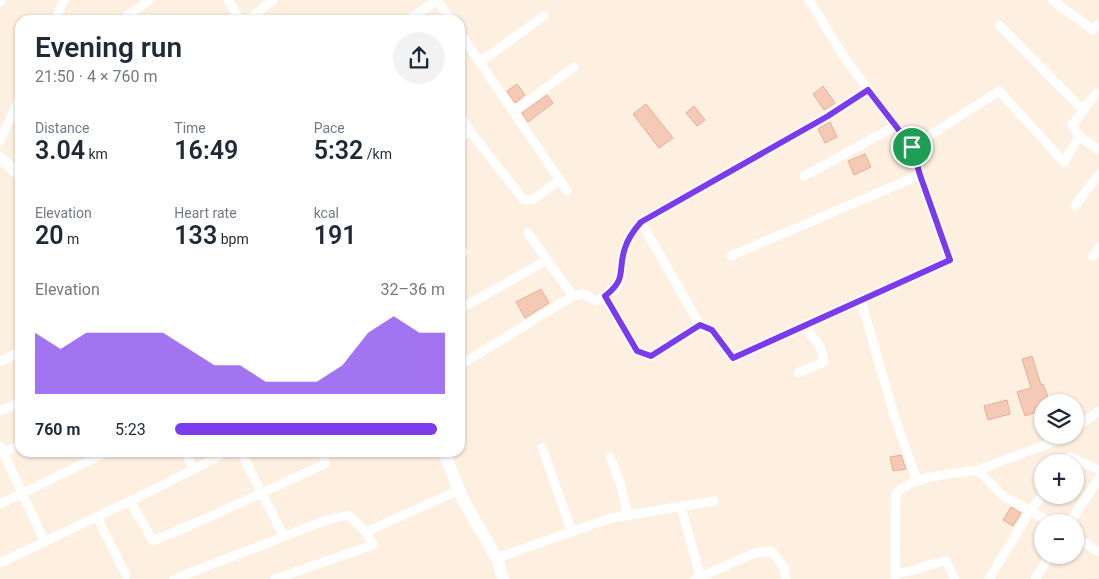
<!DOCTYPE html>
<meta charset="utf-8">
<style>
:root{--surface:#fff;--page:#f2f2f3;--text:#1f2937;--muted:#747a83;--accent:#7c3aed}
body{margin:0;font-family:Roboto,sans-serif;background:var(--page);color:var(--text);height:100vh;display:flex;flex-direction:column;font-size:19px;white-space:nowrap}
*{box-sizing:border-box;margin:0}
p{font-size:16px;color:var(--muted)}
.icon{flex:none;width:28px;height:28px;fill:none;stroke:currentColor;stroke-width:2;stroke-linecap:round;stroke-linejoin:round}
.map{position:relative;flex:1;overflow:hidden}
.sheet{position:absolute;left:15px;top:15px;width:450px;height:442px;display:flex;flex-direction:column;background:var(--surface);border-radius:15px;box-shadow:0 1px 4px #0004}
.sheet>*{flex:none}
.tools{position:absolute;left:1034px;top:394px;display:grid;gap:10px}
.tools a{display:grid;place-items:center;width:50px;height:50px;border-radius:50%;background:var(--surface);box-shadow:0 1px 4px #0004;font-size:25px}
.pin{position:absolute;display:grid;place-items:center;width:42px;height:42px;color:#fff;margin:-21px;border:2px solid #fff;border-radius:50%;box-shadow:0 1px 5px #0007}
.round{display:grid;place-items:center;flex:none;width:52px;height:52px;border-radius:26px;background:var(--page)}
.summary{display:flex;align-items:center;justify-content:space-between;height:85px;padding:0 20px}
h1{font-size:28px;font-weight:600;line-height:38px}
.metrics{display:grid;grid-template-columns:repeat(3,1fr);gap:8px;height:85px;padding:5px 20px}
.metrics div{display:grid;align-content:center}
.metrics b{font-size:25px;font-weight:600}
.metrics small{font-size:14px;font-weight:400}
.metrics p{font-size:14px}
.chart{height:140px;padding:10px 20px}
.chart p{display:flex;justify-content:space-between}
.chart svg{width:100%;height:90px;margin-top:5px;fill:var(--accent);opacity:.7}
ul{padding:0 20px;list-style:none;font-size:16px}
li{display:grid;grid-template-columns:80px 60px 1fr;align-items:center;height:38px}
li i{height:12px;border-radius:6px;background:var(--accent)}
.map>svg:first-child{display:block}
.building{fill:#f4cab7;stroke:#e7ae97}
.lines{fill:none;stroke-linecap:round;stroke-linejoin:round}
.street{stroke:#fff;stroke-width:9}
.secondary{stroke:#fff;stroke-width:12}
.route-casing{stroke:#fff;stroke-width:10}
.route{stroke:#7c3aed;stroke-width:6}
</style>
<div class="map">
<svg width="1099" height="579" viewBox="0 0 1099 579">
<rect width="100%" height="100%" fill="#fdf0e1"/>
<!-- building -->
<path class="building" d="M517 84 525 95 515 103 507 91Z
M823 86 835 103 824 110 813 94Z
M547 95 553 103 528 122 522 113Z
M646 104 673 138 659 148 633 114Z
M694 106 705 120 697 126 686 113Z
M830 122 837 137 825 143 818 129Z
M865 154 871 167 854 175 848 161Z
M541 289 549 303 525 318 516 302Z
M1032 356 1041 385 1043 384 1050 402H1042V410L1025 416 1017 392 1031 388 1022 359Z
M1007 400 1010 414 988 420 984 406Z
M901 455 906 469 893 471 890 457Z
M1011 507 1021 513 1013 526 1003 520Z"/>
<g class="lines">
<!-- street -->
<path class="street" d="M228 0 240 20
M437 0 451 20
M809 0 848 63 912 147 999 91 1064 162 1079 136 1099 150
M1052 0 1093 30 1099 24
M0 2 1 0
M127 16 149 0
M55 20 64 0
M248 20 273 0
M408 20 437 0
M999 25 1083 110
M460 33 567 191
M480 62 544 16
M513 112 574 67
M460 116 470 131 460 138
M470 131 523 199 532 200 560 180
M1079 136 1072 125 1096 93
M0 141 20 97
M804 176 896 126
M1075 206 1099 174
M641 222 700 325 712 330 733 358 950 260 920 175
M528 233 547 260
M460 254 464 252
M731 256 920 175 912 147
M1093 256 1099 247
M605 296 637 351 651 356 700 325
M861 301 895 418 917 480
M460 309 547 260 573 296
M0 362 20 351
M460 365 573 296 584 294 596 301C602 298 611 293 616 288 624 277 621 261 624 249 628 238 634 230 641 222L828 116 868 90
M798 373 824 362 821 348 805 326
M0 411 20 402
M1075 428 1099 411
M0 446 45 542
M542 447 572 532
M185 452 194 470
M241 452 283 535
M0 454 20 445
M610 457 620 483 628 516
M1065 462 1070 457 1099 470
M130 501 153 541 207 518 325 464 324 456 331 452
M0 504 107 452
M681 507 701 579
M97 517 126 575
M1050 522 1002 495 978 470 1058 440 1066 435
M1070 522 1099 478
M1075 537 1099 552
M497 558 611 518 714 501
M0 563 151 491 227 452
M896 573C909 574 931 563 946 561L955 579
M174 579 324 521 348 515 366 532
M275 579 373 545 366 532 459 490
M695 579 755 553 772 551 784 568 786 579
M895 579 896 493C915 475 953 474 978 470
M989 579 1030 511 1043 495
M1035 579 1050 555"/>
<!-- secondary -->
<path class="secondary" d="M0 158 20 175
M444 452 463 500 497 558 503 579"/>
</g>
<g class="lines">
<defs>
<path id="route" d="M868 90 912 147 920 175 950 260 733 358 712 330 700 325 651 356 637 351 605 296C628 278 617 271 625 248 628 238 634 230 641 222L828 116Z"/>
</defs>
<!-- route casing -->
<use href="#route" class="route-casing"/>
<!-- route -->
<use href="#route" class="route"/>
</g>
</svg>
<div class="tools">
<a><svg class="icon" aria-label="layers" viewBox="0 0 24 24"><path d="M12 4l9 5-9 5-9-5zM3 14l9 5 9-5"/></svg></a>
<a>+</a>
<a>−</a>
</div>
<div class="pin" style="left:912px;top:147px;background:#1e9e55"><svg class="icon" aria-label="arrive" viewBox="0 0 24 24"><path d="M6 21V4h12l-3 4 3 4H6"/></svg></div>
<section class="sheet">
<div class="summary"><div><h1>Evening run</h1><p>21:50 · 4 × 760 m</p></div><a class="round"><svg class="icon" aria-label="share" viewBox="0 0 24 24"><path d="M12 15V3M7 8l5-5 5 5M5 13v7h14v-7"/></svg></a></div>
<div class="metrics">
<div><p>Distance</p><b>3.04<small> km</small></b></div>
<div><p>Time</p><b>16:49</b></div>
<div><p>Pace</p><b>5:32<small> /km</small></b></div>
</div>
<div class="metrics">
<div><p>Elevation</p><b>20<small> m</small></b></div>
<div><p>Heart rate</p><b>133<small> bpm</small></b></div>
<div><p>kcal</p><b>191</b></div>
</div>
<div class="chart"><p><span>Elevation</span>32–36 m</p>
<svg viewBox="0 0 160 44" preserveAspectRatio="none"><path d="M0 44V14L10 22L20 14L30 14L40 14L50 14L60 22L70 30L80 30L90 38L100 38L110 38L120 30L130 14L140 6L150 14L160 14V44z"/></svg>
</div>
<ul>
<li><b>760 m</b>5:23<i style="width:97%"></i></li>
</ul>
</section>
</div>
